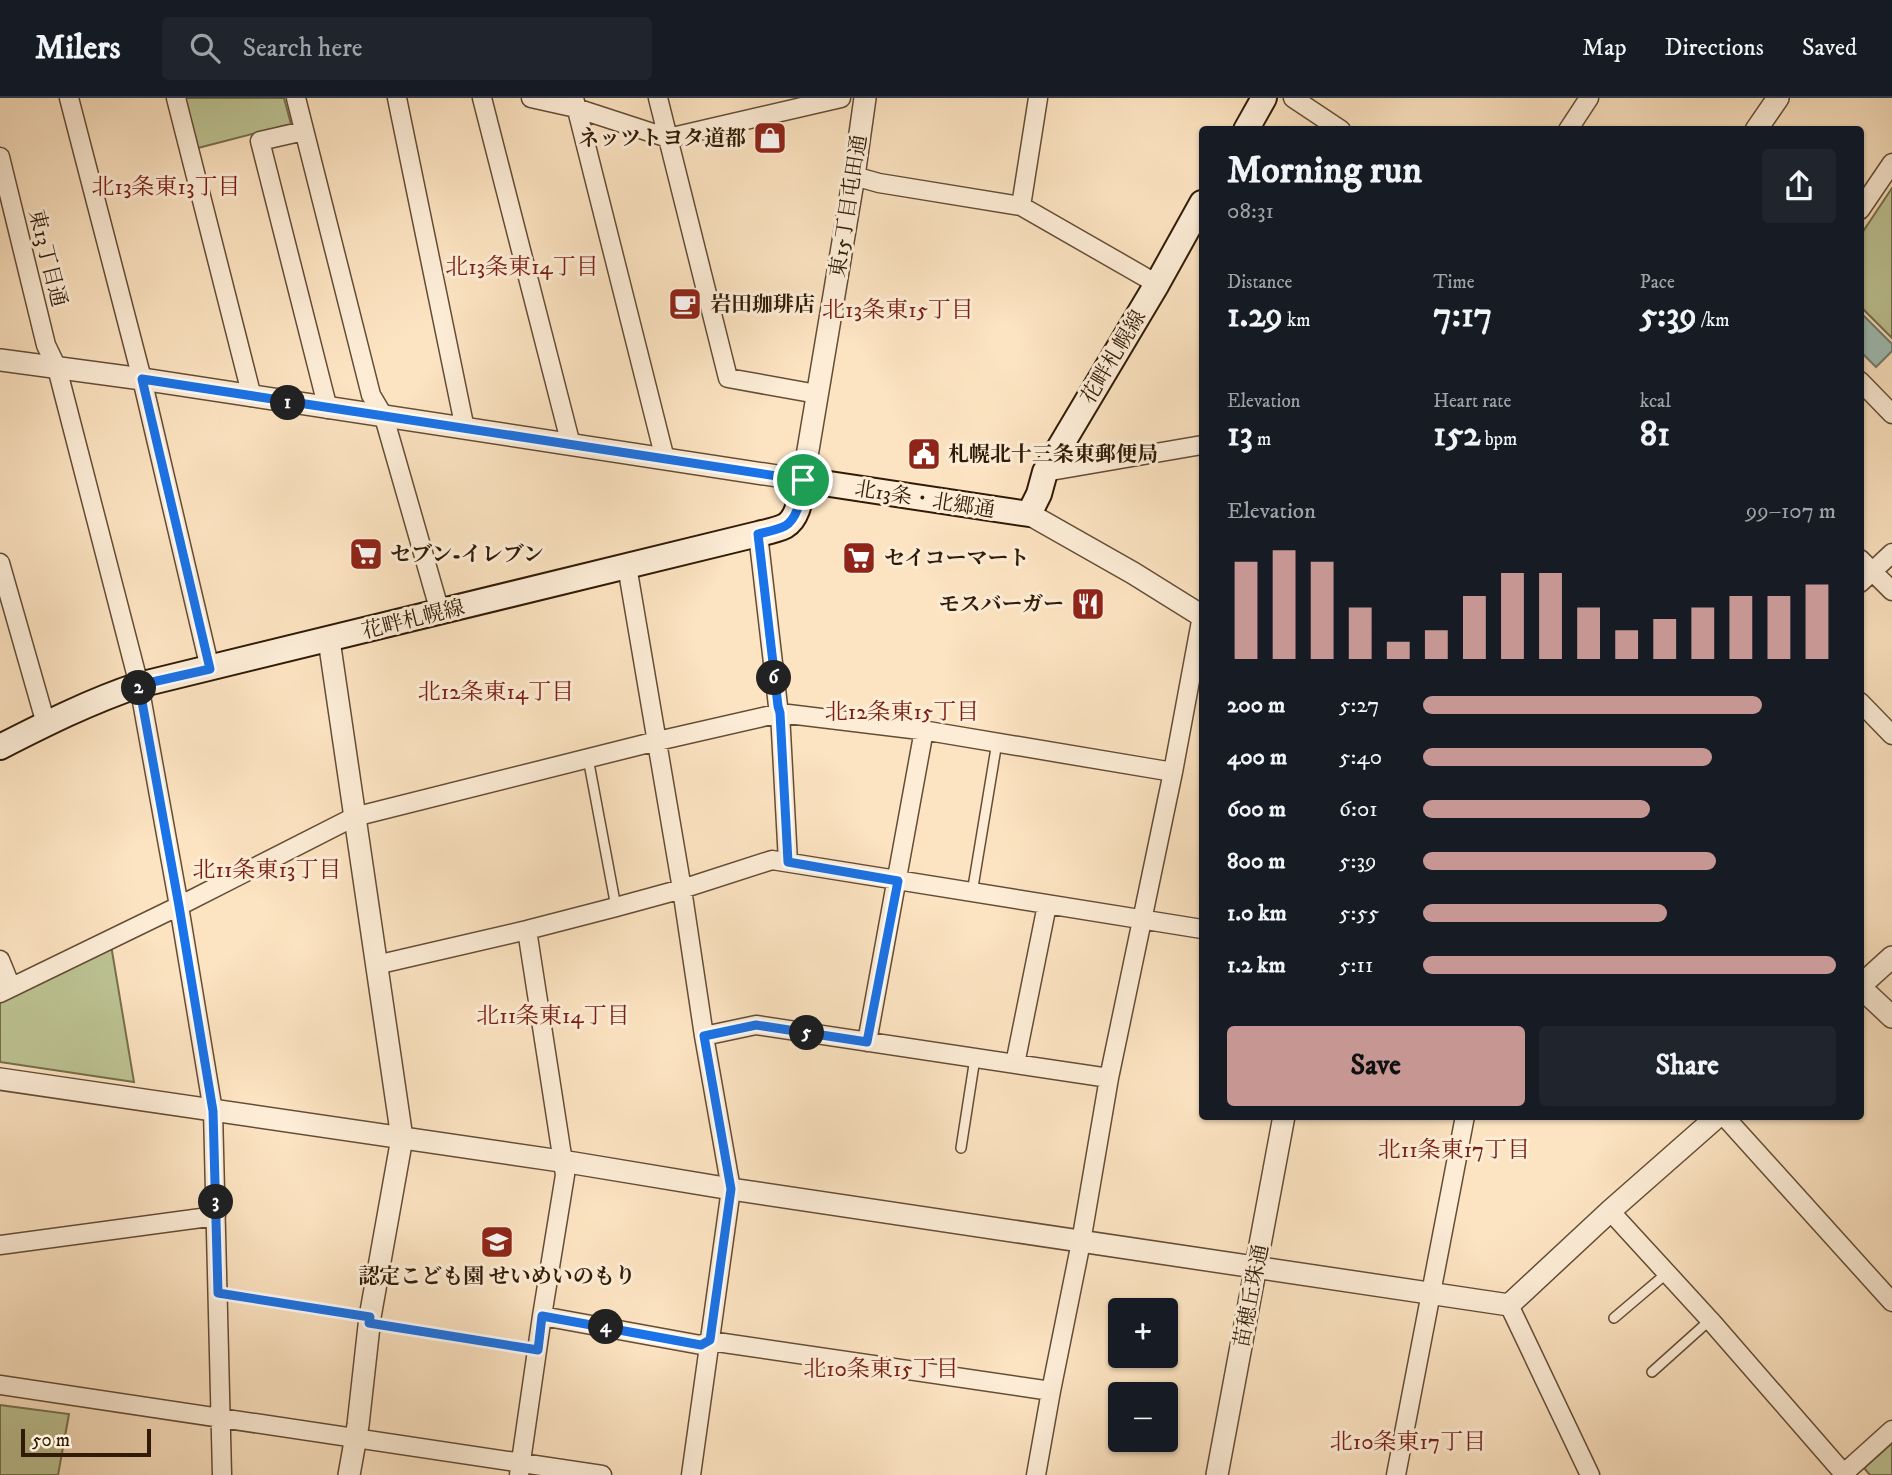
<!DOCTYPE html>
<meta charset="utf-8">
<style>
:root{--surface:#171b24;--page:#20242c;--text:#f1f3f6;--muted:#9ea1a6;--line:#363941;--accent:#c59692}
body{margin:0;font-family:"IM FELL DW Pica","Noto Serif JP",serif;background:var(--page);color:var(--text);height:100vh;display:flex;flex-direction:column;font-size:26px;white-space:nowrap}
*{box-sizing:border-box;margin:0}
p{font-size:23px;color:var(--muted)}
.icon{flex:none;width:38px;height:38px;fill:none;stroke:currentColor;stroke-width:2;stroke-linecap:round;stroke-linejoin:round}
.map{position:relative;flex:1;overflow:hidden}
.panel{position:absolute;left:1199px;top:28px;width:665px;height:994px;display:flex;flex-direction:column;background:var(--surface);border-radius:7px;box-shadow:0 2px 5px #0004}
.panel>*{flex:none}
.controls{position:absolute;left:1108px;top:1200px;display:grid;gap:14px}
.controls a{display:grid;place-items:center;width:70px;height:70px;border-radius:7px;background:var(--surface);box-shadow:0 2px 5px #0004;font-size:35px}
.scale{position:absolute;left:21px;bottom:18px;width:130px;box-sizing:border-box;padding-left:7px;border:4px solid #311b07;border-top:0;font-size:19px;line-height:24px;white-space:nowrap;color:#311b07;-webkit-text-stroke:5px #fdedd7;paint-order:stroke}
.pin{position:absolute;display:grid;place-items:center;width:60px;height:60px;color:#fff;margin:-30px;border:4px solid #fff;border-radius:50%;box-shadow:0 2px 7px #0007}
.km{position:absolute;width:35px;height:35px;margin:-18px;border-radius:50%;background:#222;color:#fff;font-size:19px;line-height:35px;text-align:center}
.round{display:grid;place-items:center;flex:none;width:74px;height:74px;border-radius:7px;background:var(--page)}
.head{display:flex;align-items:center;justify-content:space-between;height:119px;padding:0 28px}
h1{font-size:38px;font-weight:800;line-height:52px}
.stats{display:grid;grid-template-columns:repeat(3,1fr);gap:10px;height:119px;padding:7px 28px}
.stats div{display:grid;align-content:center}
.stats b{font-size:35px;font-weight:800}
.stats small{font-size:19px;font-weight:400}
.stats p{font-size:19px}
.chart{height:196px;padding:14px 28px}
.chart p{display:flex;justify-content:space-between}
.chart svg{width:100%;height:126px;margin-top:7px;stroke:var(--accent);stroke-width:6}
.action{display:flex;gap:14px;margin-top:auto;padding:14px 28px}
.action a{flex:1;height:80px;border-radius:7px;background:var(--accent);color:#111;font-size:28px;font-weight:800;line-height:80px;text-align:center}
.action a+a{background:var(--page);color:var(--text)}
ul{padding:0 28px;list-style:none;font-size:23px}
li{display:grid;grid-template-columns:112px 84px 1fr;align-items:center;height:52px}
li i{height:18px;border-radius:9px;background:var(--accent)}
header{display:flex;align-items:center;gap:42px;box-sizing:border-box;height:98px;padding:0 35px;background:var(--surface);border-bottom:2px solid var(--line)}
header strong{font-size:33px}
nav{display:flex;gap:38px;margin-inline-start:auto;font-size:24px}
.search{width:490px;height:63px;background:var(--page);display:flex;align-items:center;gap:18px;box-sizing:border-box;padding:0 24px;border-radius:7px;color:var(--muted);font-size:26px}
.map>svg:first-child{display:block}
.green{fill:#bdc494;stroke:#77704e;stroke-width:2}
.water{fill:#9fbeb5;stroke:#737d6f;stroke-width:2}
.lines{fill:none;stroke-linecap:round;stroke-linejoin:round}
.service-casing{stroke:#644d36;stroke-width:12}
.minor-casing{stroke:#644d36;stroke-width:21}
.tertiary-casing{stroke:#644d36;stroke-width:24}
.secondary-casing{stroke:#311b07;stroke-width:28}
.service{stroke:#fdedd7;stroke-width:9}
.minor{stroke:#fdedd7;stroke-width:18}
.tertiary{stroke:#fdedd7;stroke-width:21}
.secondary{stroke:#fdedd7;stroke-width:24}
.route-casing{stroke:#fff;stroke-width:14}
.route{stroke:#1a73e8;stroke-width:9}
.labels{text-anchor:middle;stroke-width:6;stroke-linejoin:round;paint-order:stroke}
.poi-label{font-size:21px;font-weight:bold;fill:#311b07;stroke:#fdedd7;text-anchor:start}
.street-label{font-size:21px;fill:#311b07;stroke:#fdedd7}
.neighbourhood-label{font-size:23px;fill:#7a1f14;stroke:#fdedd7}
</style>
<header>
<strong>Milers</strong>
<div class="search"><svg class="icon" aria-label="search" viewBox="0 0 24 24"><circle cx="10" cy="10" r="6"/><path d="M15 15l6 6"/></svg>Search here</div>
<nav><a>Map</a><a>Directions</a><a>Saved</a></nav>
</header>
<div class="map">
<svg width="1892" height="1377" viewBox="0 0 1892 1377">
<rect width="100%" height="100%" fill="#fce3c1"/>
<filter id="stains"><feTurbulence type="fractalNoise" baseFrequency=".00286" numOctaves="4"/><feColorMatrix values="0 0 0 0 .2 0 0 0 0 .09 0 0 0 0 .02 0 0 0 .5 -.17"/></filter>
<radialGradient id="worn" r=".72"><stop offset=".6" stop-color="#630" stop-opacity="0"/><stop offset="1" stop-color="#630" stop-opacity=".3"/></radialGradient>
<!-- green -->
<path class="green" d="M185 0H284L291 26 198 50Z
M1892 90V240L1860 208V138Z
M111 847 134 984 0 964V905Z
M0 1307 69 1316 58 1377H0Z
M1892 1345V1377H1870L1864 1370Z"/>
<!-- water -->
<path class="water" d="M1860 214 1892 246V253L1876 269 1860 253Z"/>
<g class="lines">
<defs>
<path id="service" d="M588 660 616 809
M972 795 997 644
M961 1050 975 960
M218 1195 369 1219
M1614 1220 1667 1175
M369 1225 538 1252
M1652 1274 1710 1222"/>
<path id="minor" d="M69 0 142 281 210 571
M176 0 252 299
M296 0 371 297 384 319 440 514
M397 0 465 331
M482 0 571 347
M531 0 576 10 668 40 841 0
M574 0 665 361
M658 0 728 280 817 296
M1293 0 1341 32
M1568 32 1589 0
M304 33 260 43 328 311
M0 59 46 247 57 270 139 587 179 808 213 1013 222 1377
M854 78 879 85 1021 108 1157 186
M1021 108 1038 0
M1860 112 1892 65
M1860 283 1892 316
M1045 374 1202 347
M758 436 778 608 780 615 788 764
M1860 461 1892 493
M0 465 46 626
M627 468 682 791 704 938 731 1091 691 1377
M1860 485 1892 455
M1860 604 1892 637
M0 862 11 889
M376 867 527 832 616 809 682 791 772 762 1202 831
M0 895 179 808 354 719 649 645 780 615 928 633 1173 674
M704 938 756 927 1109 980
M867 944 924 632
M1015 966 1047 807
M1724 1018 1892 1204
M1610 1113 1710 1222 1845 1377
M0 1147 216 1118
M1509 1207 1590 1377
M542 1218 701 1247 710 1243 1051 1293
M0 1287 602 1377
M519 1377 542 1218 565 1077 527 832
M1036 1377 1051 1293 1081 1144 1109 980 1173 674 1202 518
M1396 1377 1465 1018
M1842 1377 1892 1332"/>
<path id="tertiary" d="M1756 32 1778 0
M0 262 142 281 803 382 854 78 865 0
M1029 416 1133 475 1202 518
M329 542 402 1040 370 1219 358 1327 349 1377
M1860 888 1892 859
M1860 889 1892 919
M0 981 574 1065 731 1091 1509 1207 1610 1113 1718 1018
M1217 1377 1284 1018"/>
<path id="secondary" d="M1246 32 1264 0
M0 649C45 626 91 603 139 587L758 436C766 434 777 432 785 428 800 419 800 397 803 382L1029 416 1039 396 1045 374 1157 186 1202 105"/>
</defs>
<!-- service casing -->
<use href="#service" class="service-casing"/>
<!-- minor casing -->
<use href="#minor" class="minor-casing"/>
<!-- tertiary casing -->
<use href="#tertiary" class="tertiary-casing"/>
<!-- secondary casing -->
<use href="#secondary" class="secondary-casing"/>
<!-- service -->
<use href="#service" class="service"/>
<!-- minor -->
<use href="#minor" class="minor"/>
<!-- tertiary -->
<use href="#tertiary" class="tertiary"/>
<!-- secondary -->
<use href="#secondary" class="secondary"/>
</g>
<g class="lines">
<defs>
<path id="route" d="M142 281 803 382C800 397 800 419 785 428 777 432 766 434 758 436L778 608 780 615 788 764 898 783 867 944 756 927 704 938 731 1091 710 1242 701 1247 542 1218 538 1252 369 1225 370 1219 218 1195 213 1013 179 808 139 587 210 571Z"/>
</defs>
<!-- route casing -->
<use href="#route" class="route-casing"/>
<!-- route -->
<use href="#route" class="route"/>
</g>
<!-- icons -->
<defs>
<symbol id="shop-square" viewBox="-11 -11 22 22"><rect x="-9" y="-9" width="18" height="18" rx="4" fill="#8f2418" stroke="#fdedd7"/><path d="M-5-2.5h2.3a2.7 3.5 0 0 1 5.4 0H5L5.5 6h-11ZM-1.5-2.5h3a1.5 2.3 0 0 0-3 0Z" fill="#fff"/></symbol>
<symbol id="cafe-square" viewBox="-11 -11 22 22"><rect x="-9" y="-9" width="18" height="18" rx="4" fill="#8f2418" stroke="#fdedd7"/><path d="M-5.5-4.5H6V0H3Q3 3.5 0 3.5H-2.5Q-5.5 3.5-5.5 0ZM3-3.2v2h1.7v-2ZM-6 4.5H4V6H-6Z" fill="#fff"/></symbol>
<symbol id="civic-square" viewBox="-11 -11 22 22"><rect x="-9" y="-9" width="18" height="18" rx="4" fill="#8f2418" stroke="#fdedd7"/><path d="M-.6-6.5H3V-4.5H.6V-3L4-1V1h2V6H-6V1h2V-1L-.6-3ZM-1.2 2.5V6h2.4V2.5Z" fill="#fff"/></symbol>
<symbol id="supermarket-square" viewBox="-11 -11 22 22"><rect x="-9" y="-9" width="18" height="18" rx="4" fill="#8f2418" stroke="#fdedd7"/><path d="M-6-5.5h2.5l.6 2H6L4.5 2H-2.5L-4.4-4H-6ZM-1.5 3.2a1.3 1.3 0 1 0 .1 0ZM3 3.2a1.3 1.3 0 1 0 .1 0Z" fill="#fff"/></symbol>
<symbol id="restaurant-square" viewBox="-11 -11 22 22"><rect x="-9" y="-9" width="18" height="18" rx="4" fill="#8f2418" stroke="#fdedd7"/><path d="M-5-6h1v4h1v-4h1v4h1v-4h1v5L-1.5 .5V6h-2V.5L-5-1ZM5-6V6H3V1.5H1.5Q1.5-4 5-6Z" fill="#fff"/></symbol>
<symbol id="school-square" viewBox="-11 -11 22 22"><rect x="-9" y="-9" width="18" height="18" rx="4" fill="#8f2418" stroke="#fdedd7"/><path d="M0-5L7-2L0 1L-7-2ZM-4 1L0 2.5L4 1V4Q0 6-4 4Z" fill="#fff"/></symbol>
</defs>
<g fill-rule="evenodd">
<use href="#shop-square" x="751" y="21" width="38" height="38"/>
<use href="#cafe-square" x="666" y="187" width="38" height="38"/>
<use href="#civic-square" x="905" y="337" width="38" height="38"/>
<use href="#supermarket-square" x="347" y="437" width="38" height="38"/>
<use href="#supermarket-square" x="840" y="441" width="38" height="38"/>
<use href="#restaurant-square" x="1069" y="487" width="38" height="38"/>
<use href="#school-square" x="478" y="1125" width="38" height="38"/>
</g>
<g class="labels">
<!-- poi labels -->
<g class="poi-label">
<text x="746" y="47" text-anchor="end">ネッツトヨタ道都</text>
<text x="710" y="213">岩田珈琲店</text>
<text x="948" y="363">札幌北十三条東郵便局</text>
<text x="390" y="463">セブン-イレブン</text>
<text x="884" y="467">セイコーマート</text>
<text x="1064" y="513" text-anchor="end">モスバーガー</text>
<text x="497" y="1185" text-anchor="middle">認定こども園 せいめいのもり</text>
</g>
<!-- street labels -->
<g class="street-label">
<text transform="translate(848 108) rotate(-81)" y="7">東15丁目屯田通</text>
<text transform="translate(48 160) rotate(76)" y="7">東13丁目通</text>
<text transform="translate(1113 259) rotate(-59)" y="7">花畔札幌線</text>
<text transform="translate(925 401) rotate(9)" y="7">北13条・北郷通</text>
<text transform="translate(413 521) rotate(-14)" y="7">花畔札幌線</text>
<text transform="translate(1251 1198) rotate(-79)" y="7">苗穂丘珠通</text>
</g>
<!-- neighbourhood labels -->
<g class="neighbourhood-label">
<text x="166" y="96">北13条東13丁目</text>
<text x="522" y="176">北13条東14丁目</text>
<text x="898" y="219">北13条東15丁目</text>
<text x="496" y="601">北12条東14丁目</text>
<text x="902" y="621">北12条東15丁目</text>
<text x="267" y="779">北11条東13丁目</text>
<text x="553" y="925">北11条東14丁目</text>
<text x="1454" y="1059">北11条東17丁目</text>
<text x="881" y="1278">北10条東15丁目</text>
<text x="1408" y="1351">北10条東17丁目</text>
</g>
</g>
<rect width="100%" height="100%" filter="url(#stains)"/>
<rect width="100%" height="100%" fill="url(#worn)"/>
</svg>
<div class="controls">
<a>+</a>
<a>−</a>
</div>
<div class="scale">50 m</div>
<div class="pin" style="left:803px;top:382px;background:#1e9e55"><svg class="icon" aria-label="arrive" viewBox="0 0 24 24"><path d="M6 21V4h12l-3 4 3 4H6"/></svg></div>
<b class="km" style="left:288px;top:305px">1</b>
<b class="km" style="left:139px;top:590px">2</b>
<b class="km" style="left:216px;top:1104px">3</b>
<b class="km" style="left:606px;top:1229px">4</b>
<b class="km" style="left:807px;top:935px">5</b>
<b class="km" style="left:774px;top:580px">6</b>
<section class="panel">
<div class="head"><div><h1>Morning run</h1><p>08:31</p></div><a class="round"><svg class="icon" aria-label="share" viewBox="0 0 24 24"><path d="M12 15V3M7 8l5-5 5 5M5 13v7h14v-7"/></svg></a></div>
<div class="stats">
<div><p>Distance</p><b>1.29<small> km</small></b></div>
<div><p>Time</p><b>7:17</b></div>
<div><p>Pace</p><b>5:39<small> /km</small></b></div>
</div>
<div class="stats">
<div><p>Elevation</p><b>13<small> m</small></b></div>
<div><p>Heart rate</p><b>152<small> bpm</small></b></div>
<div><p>kcal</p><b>81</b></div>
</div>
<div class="chart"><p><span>Elevation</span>99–107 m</p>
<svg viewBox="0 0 160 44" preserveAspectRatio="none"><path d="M5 44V10M15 44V6M25 44V10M35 44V26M45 44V38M55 44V34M65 44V22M75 44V14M85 44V14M95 44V26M105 44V34M115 44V30M125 44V26M135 44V22M145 44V22M155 44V18"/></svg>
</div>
<ul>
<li><b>200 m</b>5:27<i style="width:82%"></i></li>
<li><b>400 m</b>5:40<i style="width:70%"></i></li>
<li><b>600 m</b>6:01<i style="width:55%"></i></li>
<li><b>800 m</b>5:39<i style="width:71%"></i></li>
<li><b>1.0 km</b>5:55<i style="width:59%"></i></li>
<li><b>1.2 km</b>5:11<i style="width:100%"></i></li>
</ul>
<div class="action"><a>Save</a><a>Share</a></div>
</section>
</div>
